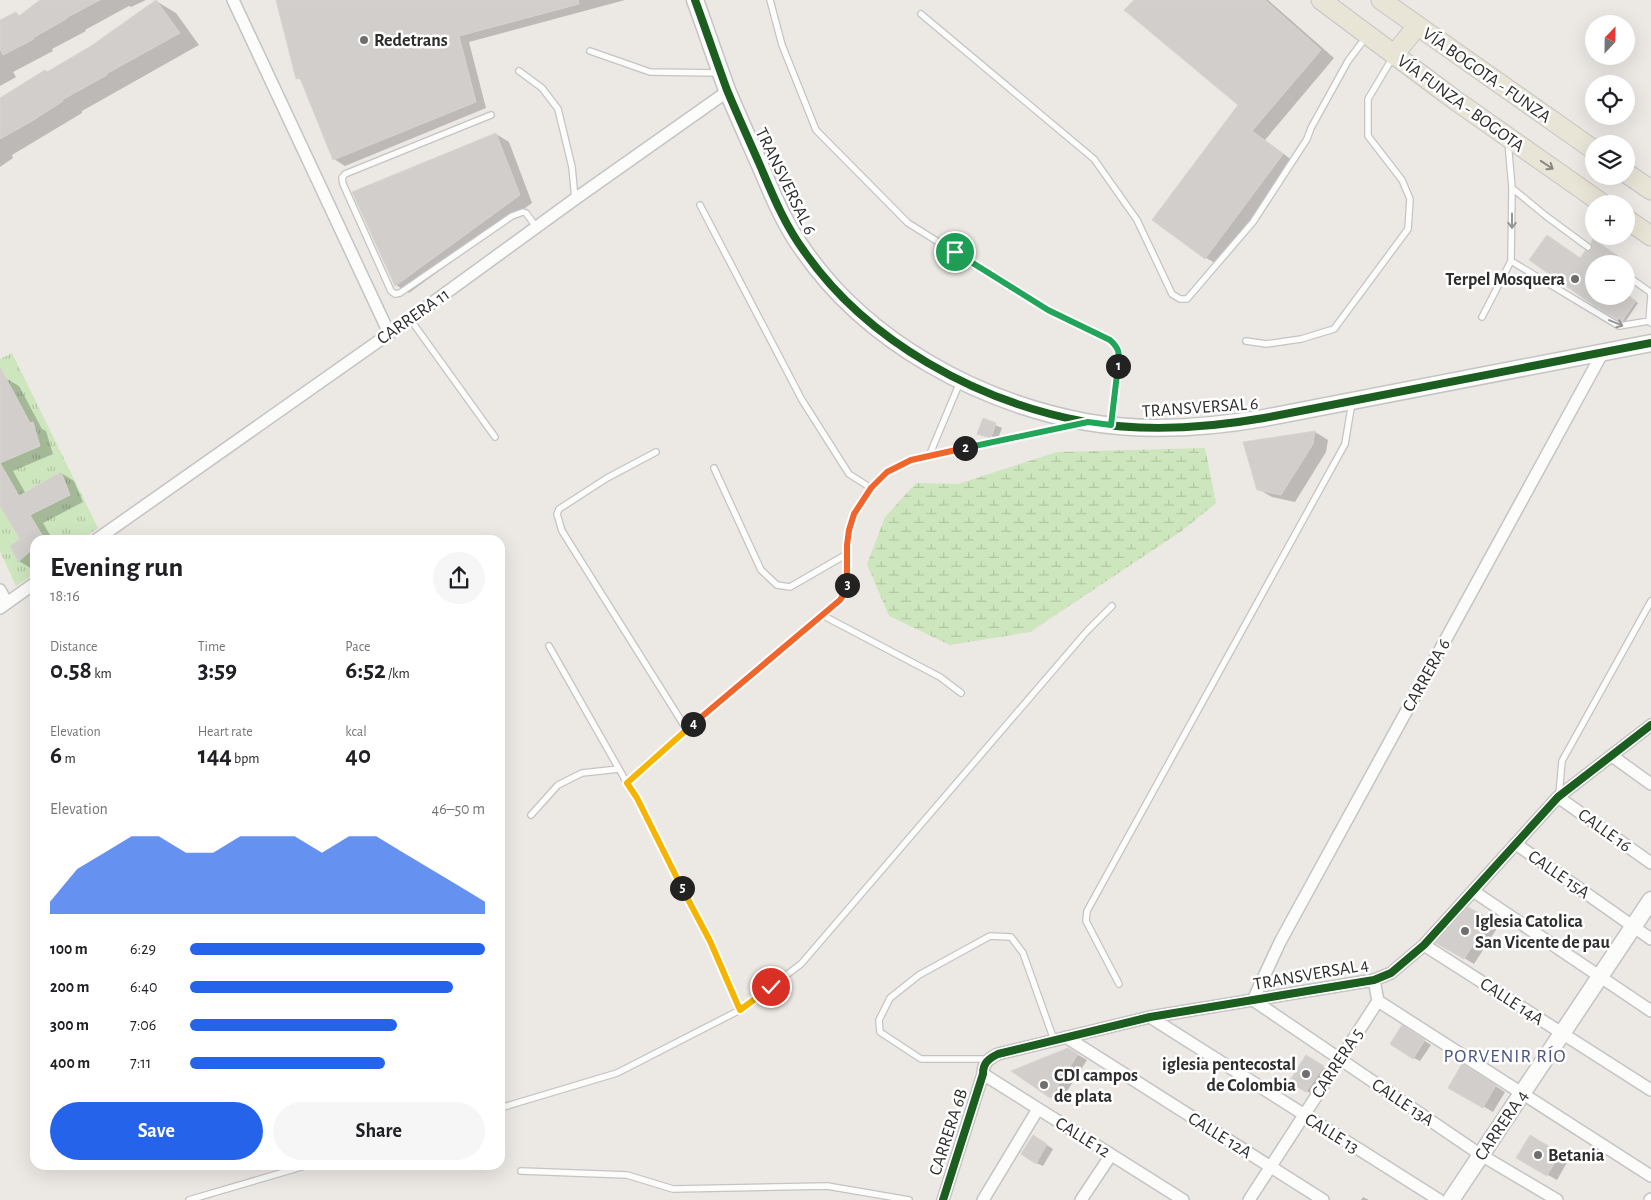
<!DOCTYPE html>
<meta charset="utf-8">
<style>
:root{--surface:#fff;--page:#f6f6f6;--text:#202124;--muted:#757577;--accent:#2563eb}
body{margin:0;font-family:"Alegreya Sans",sans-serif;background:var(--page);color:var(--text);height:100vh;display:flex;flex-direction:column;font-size:19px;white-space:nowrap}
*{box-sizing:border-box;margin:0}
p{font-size:16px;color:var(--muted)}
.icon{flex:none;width:28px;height:28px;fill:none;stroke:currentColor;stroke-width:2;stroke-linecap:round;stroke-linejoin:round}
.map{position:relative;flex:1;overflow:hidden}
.drawer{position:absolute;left:30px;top:535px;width:475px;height:635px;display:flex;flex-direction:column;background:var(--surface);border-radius:15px;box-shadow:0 5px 20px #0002}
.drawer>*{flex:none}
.needle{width:32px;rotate:22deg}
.controls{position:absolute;left:1585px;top:15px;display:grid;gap:10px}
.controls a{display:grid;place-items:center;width:50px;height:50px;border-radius:50%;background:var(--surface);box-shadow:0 5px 20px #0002;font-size:25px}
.pin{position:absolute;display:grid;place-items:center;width:42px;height:42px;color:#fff;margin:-21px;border:2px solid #fff;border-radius:50%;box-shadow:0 1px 5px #0007}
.km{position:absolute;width:25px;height:25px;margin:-12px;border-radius:50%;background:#222;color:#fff;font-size:14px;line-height:25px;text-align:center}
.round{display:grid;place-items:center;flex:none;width:52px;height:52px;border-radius:26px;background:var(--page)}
.summary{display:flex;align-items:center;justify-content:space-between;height:85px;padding:0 20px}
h1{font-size:28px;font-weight:700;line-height:38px}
.figures{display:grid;grid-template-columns:repeat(3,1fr);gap:8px;height:85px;padding:5px 20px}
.figures div{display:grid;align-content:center}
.figures b{font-size:25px;font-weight:700}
.figures small{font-size:14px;font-weight:400}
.figures p{font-size:14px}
.chart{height:140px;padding:10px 20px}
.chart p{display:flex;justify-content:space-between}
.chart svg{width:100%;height:90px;margin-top:5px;fill:var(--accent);opacity:.7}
.button{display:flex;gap:10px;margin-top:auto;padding:10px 20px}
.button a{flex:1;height:58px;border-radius:30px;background:var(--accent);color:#fff;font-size:20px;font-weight:700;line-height:58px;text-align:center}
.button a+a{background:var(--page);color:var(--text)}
ul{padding:0 20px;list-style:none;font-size:16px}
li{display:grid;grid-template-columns:80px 60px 1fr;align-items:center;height:38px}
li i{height:12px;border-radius:6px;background:var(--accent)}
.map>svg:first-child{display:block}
.grass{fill:url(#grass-tufts)}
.wetland{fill:url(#wetland-marsh)}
.shadow{fill:#0003}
.building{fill:#d1cecb;stroke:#d7d4d0}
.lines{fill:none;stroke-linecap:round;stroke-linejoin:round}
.lane-casing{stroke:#c5c4c5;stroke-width:8}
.street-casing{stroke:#c5c4c5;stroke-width:14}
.secondary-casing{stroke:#c5c4c5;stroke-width:19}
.primary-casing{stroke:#c6c5c4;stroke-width:21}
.lane{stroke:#fcfcfb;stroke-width:5.5}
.street{stroke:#fcfcfb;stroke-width:11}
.secondary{stroke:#fcfcfb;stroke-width:16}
.primary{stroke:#e8e4d6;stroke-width:19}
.cycleway-casing{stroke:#fff;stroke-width:11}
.cycleway{stroke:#1b5e20;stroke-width:8}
.oneway{stroke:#8b8982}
.oneway2{stroke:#959594}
.split-1-casing{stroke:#fff;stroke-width:10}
.split-2-casing{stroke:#fff;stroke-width:10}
.split-3-casing{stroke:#fff;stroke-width:10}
.split-4-casing{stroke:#fff;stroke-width:10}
.split-5-casing{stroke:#fff;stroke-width:10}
.split-6-casing{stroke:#fff;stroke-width:10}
.split-1{stroke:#22a559;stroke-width:6}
.split-2{stroke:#22a559;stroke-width:6}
.split-3{stroke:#f0652b;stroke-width:6}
.split-4{stroke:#f0652b;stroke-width:6}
.split-5{stroke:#f5b400;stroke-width:6}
.split-6{stroke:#f5b400;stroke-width:6}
.poi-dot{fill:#706f6e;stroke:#fff;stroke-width:2}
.labels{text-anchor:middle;stroke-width:5;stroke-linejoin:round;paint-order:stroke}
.poi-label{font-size:18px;font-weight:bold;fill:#2e2e2e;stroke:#fff;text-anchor:start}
.street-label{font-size:18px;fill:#2e2e2e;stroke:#fff}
.neighbourhood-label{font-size:19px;letter-spacing:1px;fill:#4d5680;stroke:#fff}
</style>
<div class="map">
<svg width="1651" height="1200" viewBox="0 0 1651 1200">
<defs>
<pattern id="grass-tufts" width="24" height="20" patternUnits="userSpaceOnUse" patternTransform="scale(1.25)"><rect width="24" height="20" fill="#cee6be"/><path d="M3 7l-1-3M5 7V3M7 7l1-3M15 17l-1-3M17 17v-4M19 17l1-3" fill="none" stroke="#b1c6a4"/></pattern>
<pattern id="wetland-marsh" width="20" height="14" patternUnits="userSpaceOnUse" patternTransform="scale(1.25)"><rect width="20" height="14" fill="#cee6be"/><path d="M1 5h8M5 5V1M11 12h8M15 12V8" fill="none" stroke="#b1c6a4"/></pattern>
</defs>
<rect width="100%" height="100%" fill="#ece8e4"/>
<!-- grass -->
<path class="grass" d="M12 353 98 528 81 540H35V573L16 586 0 551V359Z"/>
<!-- wetland -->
<path class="wetland" d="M1205 448 1216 503 1183 530 1030 632 950 645 889 616 867 564 885 517 916 483 958 484 1057 452Z"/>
<!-- shadow -->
<path class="shadow" d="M42 0H146L131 7 129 6 85 30 86 31 52 49 53 51 13 72 16 77 0 86V22L16 14 20 16Z
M277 0H625L469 42 486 108 345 166 334 159 303 81 297 78Z
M1135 0H1268L1334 58 1265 140 1296 163 1219 265 1206 258 1240 105Z
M156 1 176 13 199 45 82 111V113L12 155 13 158 0 167V100L92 47Z
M496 134 509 142 532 203 409 293 396 285Z
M1594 240 1620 258 1616 264H1594V296L1626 295 1638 303 1625 322 1597 306 1581 259 1593 250Z
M5 378 19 386 42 429 46 431 53 454 13 471 26 494 61 473 74 481 83 502 43 523 53 540H35V566L32 569 19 561 11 546 22 540 0 503V381Z
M983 420 1002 428 997 441 979 433Z
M1315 432 1328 440 1326 452 1295 502 1272 497 1258 489Z
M1469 909 1499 925 1474 964 1438 942Z
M1408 1030 1431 1045 1420 1061 1414 1058Z
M1068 1049 1087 1060 1060 1102 1051 1097Z
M1306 1057 1329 1071 1313 1095 1290 1081Z
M1472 1071 1505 1092 1493 1112 1450 1087Z
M1033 1136 1053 1149 1043 1166 1036 1163Z
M1530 1137 1569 1159 1557 1180 1518 1158Z
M1363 1197 1369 1200H1361Z"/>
<!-- building -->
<path class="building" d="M40 0H100L66 18V19L33 38 34 39 3 55 0 49V20L16 12 19 16Z
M156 0 180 33 106 74 107 75 62 100 63 101 32 121 0 139V98L45 70 47 72 91 46Z
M276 0H578L579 4 459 36 476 102 333 160 300 78 296 79Z
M1134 0H1265L1321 50 1252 131 1283 154 1205 259 1152 220 1238 105 1124 10Z
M496 133 520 195 395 286 352 192Z
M1547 235 1580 258 1585 251H1589L1592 249V246L1591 243 1593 239 1618 256 1613 264H1594V296H1629L1636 301 1622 321H1620L1596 307 1529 260Z
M0 367 30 423 33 422 40 446 0 463 19 496 61 472 70 495 30 515 45 540H35V547L18 562 10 546 20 539 0 506Z
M983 418 996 423 991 438 977 434Z
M1315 431 1313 444 1281 495 1257 490 1243 442Z
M1468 907 1490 919 1464 959 1436 943Z
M1402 1025 1425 1040 1413 1059 1390 1044Z
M1068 1048 1078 1054 1050 1098 1011 1071Z
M1306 1055 1324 1066 1306 1092 1289 1082Z
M1462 1064 1496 1085 1483 1108 1448 1088Z
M1033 1135 1047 1144 1036 1164 1021 1154Z
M1530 1135 1560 1153 1547 1176 1516 1158Z"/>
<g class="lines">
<defs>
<path id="lane" d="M770 0 782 45 816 130 908 223 1047 310 1110 340 1117 346 1120 354 1111 425
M921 14 1094 159 1137 220 1172 294 1180 299H1187L1253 222 1307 139 1311 128 1348 61 1366 37
M590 51 650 72 720 73
M519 71 542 88 558 109 572 167 575 199
M491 115 345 174 342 178 343 184 391 291 395 294 400 293 512 216 523 212 526 213 537 228
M1508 142 1512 188 1511 261 1619 326 1649 321 1651 323
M1512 188 1546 216 1588 247
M700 205 802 400 849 474 871 488
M1626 275 1650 292 1651 295
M1482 317 1511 261
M410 319 495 437
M1649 321 1651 296
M1246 341 1266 344 1301 339 1334 329 1408 229 1410 199 1402 180 1368 136V99L1393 57
M656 452 607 478 559 509 557 514 562 531 687 730
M929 456 960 382
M714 468 761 570 777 585 790 587 847 554
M822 615 940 677 961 693
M549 646 627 783
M1559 795 1562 761 1651 601
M531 815 558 785 582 773 619 769
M1119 984 1086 921 1087 911 1345 444 1352 402
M740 1010 710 941 637 798 627 783 649 762 840 600C851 583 847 567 847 548 847 520 865 489 887 472 894 467 904 464 911 460L1076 425
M988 1059H921L880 1032 879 1020 890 998 919 975 990 936 1011 937 1023 953 1054 1040
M500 1108 617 1073 740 1010 801 964 1087 631 1112 606
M521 1171 627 1175 673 1189 827 1186 909 1200
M189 1200 308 1165"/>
<path id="street" d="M233 0 389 333
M96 540 410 319 575 199 728 91
M0 590 7 603
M0 608 35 583
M1612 756 1651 784
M1558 797 1651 863
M1516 844 1651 939
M1473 891 1651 1011
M1424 945 1651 1090
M1374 980 1378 1001 1651 1176
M1253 1000 1280 942 1603 352
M1253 1000 1481 1155 1557 1200
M1150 1017 1439 1200
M1066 1037 1323 1200
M983 1074 1183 1200
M943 1200 983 1074C983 1063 988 1059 998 1054L1150 1017 1374 980 1391 973 1424 945 1558 797 1651 725
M983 1200 1038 1109
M1081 1200 1111 1155
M1249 1200 1378 1001
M1650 1200 1651 1199"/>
<path id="secondary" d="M695 0C706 30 716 60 727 90 737 114 748 138 759 163 772 193 784 224 804 251 867 342 978 402 1086 422 1144 432 1207 428 1264 418L1651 343
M1451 1200 1651 900"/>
<path id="primary" d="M1321 0 1455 100 1603 204
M1381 0 1594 150
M1394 55 1417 26
M1626 173 1651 190
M1626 219 1651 236"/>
</defs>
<!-- lane casing -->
<use href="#lane" class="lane-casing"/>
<!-- street casing -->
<use href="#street" class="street-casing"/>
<!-- secondary casing -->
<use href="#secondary" class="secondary-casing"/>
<!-- primary casing -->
<use href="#primary" class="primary-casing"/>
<!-- lane -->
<use href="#lane" class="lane"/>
<!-- street -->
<use href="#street" class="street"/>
<!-- secondary -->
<use href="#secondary" class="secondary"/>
<!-- primary -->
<use href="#primary" class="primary"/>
<defs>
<path id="cycleway" d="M695 0C706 30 716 60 727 90 737 114 748 138 759 163 772 193 784 224 804 251 867 342 978 402 1086 422 1144 432 1207 428 1264 418L1651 343
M943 1200 983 1074C983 1063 988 1059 998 1054L1150 1017 1374 980 1391 973 1424 945 1558 797 1651 725"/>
</defs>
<!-- cycleway casing -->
<use href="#cycleway" class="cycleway-casing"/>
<!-- cycleway -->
<use href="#cycleway" class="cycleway"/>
</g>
<!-- one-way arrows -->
<defs><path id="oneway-shaft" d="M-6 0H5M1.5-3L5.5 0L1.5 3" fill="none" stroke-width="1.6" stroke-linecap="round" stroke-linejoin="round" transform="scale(1.25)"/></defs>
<use class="oneway" href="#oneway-shaft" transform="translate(1547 165) rotate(34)"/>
<g class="oneway2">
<use href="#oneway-shaft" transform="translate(1512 221) rotate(90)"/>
<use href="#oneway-shaft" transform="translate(1616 323) rotate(23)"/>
</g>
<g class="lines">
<defs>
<path id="split-1" d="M955 252 1048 310 1110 340C1119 348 1120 353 1118 366"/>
<path id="split-2" d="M965 448 1088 422 1111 425 1118 366"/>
<path id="split-3" d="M847 585V545L849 530 854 514 871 488 887 472 911 460 965 448"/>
<path id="split-4" d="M693 724 840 600 846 591 847 585"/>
<path id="split-5" d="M682 888 637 798 627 783 693 724"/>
<path id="split-6" d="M682 888 710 941 740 1010 771 987"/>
</defs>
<!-- split-1 casing -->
<use href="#split-1" class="split-1-casing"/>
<!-- split-2 casing -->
<use href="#split-2" class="split-2-casing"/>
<!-- split-3 casing -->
<use href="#split-3" class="split-3-casing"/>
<!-- split-4 casing -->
<use href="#split-4" class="split-4-casing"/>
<!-- split-5 casing -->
<use href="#split-5" class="split-5-casing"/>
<!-- split-6 casing -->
<use href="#split-6" class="split-6-casing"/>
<!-- split-1 -->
<use href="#split-1" class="split-1"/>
<!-- split-2 -->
<use href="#split-2" class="split-2"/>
<!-- split-3 -->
<use href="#split-3" class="split-3"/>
<!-- split-4 -->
<use href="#split-4" class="split-4"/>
<!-- split-5 -->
<use href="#split-5" class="split-5"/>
<!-- split-6 -->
<use href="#split-6" class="split-6"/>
</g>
<!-- markers -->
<g class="poi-dot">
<circle cx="364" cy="40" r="5"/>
<circle cx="1575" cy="279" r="5"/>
<circle cx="1465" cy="931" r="5"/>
<circle cx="1306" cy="1074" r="5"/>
<circle cx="1044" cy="1085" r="5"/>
<circle cx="1538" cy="1155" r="5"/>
</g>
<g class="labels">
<!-- poi labels -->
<g class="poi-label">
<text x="374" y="46">Redetrans</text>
<text x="1565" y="285" text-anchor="end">Terpel Mosquera</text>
<text x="1475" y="927">Iglesia Catolica<tspan x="1475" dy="21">San Vicente de pau</tspan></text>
<text x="1296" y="1070" text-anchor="end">iglesia pentecostal<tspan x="1296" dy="21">de Colombia</tspan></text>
<text x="1054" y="1081">CDI campos<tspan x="1054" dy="21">de plata</tspan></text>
<text x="1548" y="1161">Betania</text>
</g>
<!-- street labels -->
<g class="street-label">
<text transform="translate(1487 75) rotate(35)" y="6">VÍA BOGOTA - FUNZA</text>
<text transform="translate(1461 103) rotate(36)" y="6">VÍA FUNZA - BOGOTA</text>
<text transform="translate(786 181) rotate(64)" y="6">TRANSVERSAL 6</text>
<text transform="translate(413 316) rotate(-35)" y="6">CARRERA 11</text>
<text transform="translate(1200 407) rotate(-4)" y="6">TRANSVERSAL 6</text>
<text transform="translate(1426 675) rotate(-61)" y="6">CARRERA 6</text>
<text transform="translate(1605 830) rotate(36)" y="6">CALLE 16</text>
<text transform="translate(1559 874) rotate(35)" y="6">CALLE 15A</text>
<text transform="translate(1311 974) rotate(-10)" y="6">TRANSVERSAL 4</text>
<text transform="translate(1512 1001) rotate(33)" y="6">CALLE 14A</text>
<text transform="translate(1337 1063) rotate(-57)" y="6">CARRERA 5</text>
<text transform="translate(1403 1102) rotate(34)" y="6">CALLE 13A</text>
<text transform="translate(1501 1125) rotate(-56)" y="6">CARRERA 4</text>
<text transform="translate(948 1132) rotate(-72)" y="6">CARRERA 6B</text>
<text transform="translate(1332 1133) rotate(32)" y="6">CALLE 13</text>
<text transform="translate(1220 1135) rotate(32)" y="6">CALLE 12A</text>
<text transform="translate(1083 1137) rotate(32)" y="6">CALLE 12</text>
</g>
<!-- neighbourhood labels -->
<g class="neighbourhood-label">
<text x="1505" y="1062">PORVENIR RÍO</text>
</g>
</g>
</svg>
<div class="controls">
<a><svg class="needle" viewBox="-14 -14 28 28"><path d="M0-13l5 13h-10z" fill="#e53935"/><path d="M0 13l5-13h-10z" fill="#757577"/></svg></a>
<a><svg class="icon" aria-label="locate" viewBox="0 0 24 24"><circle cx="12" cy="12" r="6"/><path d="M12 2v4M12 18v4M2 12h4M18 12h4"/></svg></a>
<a><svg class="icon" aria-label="layers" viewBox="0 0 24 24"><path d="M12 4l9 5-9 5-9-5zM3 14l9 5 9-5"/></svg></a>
<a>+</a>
<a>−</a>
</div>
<div class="pin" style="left:955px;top:252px;background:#1e9e55"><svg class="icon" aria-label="arrive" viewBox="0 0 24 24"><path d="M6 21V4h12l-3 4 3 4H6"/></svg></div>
<div class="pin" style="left:771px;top:987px;background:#d93025"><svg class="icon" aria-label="check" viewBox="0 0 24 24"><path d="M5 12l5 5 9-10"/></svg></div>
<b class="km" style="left:1118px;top:366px">1</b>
<b class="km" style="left:965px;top:448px">2</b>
<b class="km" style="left:847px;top:585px">3</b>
<b class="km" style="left:693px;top:724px">4</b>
<b class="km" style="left:682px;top:888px">5</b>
<section class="drawer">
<div class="summary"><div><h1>Evening run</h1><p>18:16</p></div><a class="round"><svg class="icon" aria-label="share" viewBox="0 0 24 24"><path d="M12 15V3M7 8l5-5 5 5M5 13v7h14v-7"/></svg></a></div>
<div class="figures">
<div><p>Distance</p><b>0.58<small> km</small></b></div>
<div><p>Time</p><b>3:59</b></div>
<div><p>Pace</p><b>6:52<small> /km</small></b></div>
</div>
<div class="figures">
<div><p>Elevation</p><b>6<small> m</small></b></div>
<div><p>Heart rate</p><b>144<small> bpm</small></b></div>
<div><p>kcal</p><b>40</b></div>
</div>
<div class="chart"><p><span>Elevation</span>46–50 m</p>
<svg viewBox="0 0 160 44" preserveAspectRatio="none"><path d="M0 44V38L10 22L20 14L30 6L40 6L50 14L60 14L70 6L80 6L90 6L100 14L110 6L120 6L130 14L140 22L150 30L160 38V44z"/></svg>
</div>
<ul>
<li><b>100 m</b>6:29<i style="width:100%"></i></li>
<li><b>200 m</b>6:40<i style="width:89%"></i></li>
<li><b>300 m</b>7:06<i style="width:70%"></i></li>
<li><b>400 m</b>7:11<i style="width:66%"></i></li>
</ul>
<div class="button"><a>Save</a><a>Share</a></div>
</section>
</div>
